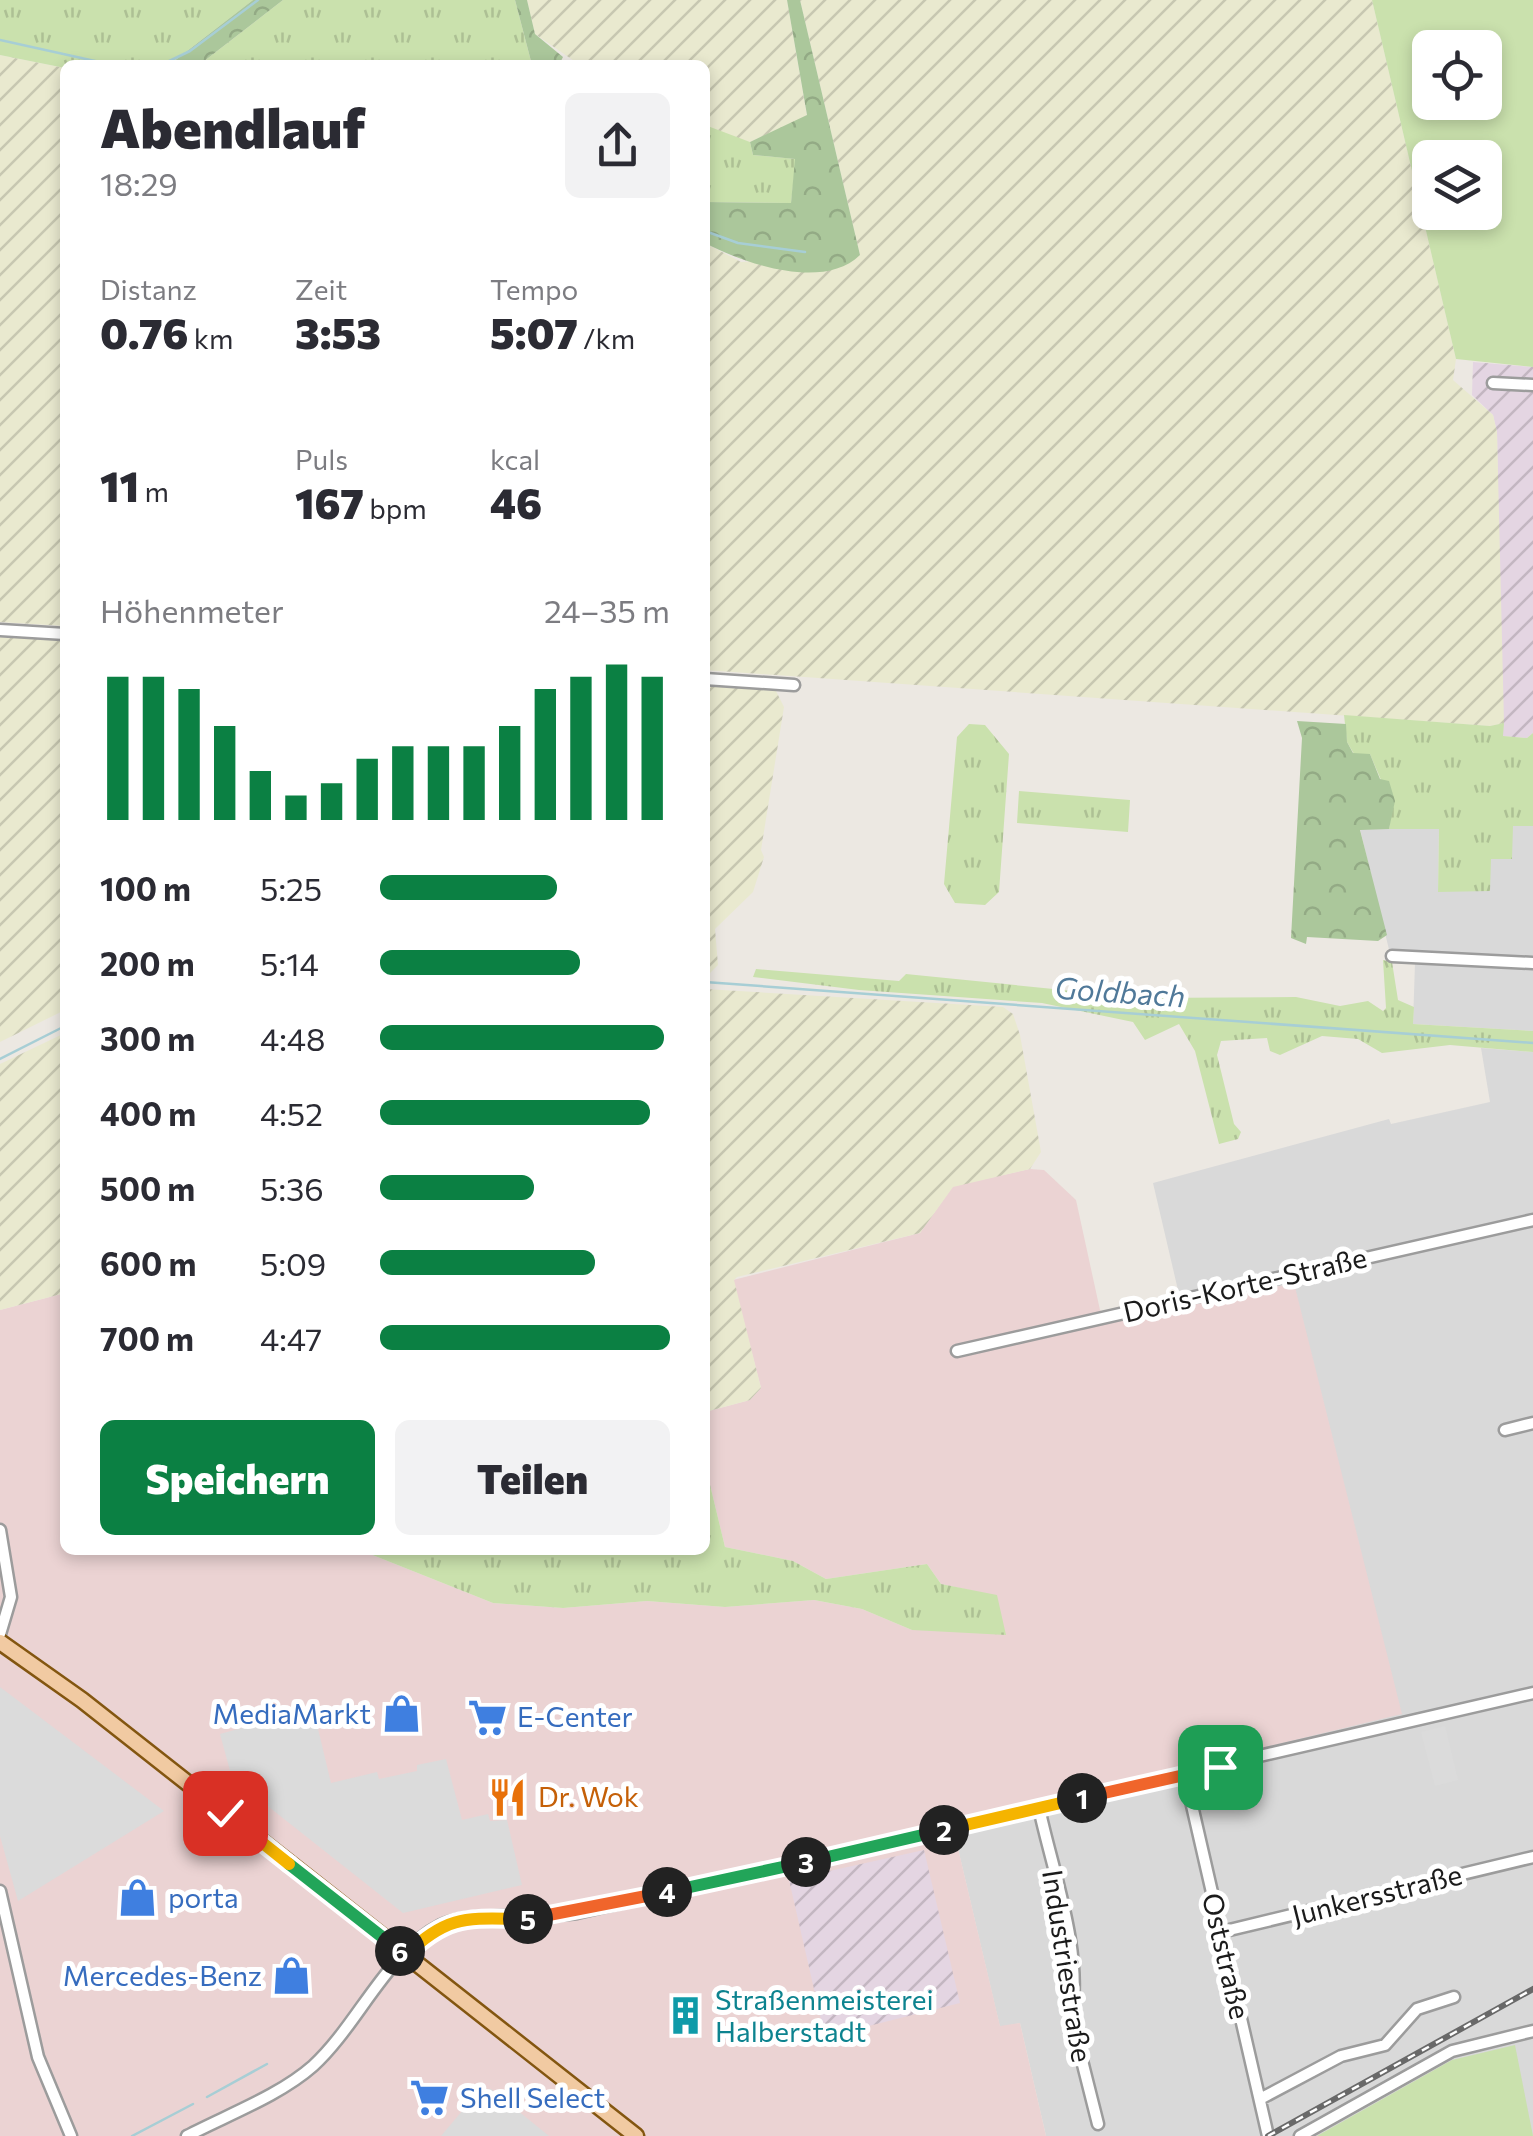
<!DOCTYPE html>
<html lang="de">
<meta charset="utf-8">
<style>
:root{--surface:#fff;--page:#f2f2f3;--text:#2b2b33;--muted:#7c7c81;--accent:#0b8043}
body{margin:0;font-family:Commissioner,sans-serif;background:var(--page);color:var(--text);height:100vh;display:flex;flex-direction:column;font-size:38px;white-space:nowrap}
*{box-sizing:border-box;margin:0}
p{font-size:32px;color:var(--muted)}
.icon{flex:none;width:55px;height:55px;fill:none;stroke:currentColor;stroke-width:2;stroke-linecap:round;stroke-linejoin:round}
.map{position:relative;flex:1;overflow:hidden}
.panel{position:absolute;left:60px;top:60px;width:650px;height:1495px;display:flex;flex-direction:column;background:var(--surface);border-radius:15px;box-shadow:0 5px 15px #0003}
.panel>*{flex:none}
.fabs{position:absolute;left:1412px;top:30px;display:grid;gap:20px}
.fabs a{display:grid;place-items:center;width:90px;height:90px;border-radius:15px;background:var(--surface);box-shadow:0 5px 15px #0003;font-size:50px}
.pin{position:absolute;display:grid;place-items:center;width:85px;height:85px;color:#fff;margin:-42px;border-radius:20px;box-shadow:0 5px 15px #0006}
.km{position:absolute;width:50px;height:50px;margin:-25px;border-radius:50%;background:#222;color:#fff;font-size:28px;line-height:50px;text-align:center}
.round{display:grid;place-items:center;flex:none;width:105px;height:105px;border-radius:15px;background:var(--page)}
.head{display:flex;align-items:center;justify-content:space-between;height:170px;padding:0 40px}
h1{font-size:55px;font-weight:800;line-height:75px}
.metrics{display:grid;grid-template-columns:repeat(3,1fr);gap:15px;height:170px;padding:10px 40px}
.metrics div{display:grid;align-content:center}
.metrics b{font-size:42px;font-weight:800}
.metrics small{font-size:28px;font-weight:400}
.metrics p{font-size:28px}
.chart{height:280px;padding:20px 40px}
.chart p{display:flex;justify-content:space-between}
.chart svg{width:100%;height:180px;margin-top:10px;stroke:var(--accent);stroke-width:6}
.button{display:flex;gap:20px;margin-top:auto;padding:20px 40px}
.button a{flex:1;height:115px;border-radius:15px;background:var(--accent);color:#fff;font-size:40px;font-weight:800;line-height:115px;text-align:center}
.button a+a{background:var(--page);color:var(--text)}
ul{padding:0 40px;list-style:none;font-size:32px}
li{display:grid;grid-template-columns:160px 120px 1fr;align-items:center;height:75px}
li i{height:25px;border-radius:12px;background:var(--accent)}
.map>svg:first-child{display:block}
.residential{fill:#d9d9d9}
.commercial{fill:#ebd3d3}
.industrial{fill:url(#industrial-furrows)}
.farmland{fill:url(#farmland-furrows)}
.grass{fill:url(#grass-tufts)}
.forest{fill:url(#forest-crowns)}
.garden{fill:#cae1ad;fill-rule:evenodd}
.parking{fill:#dbdbdb}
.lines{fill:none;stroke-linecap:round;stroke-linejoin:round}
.stream{stroke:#a7ced5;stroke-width:2.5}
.minor-casing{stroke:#9c9c9c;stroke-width:15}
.major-casing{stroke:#835610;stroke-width:19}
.minor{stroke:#fff;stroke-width:10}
.major{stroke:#f1caa2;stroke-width:14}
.rail-casing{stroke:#696969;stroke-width:6}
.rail{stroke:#fff;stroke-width:2.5;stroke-dasharray:8;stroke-linecap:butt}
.split-1-casing{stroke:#fff;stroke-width:20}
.split-2-casing{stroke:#fff;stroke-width:20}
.split-3-casing{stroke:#fff;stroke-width:20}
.split-4-casing{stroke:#fff;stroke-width:20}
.split-5-casing{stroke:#fff;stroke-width:20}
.split-6-casing{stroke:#fff;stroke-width:20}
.split-7-casing{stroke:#fff;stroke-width:20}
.split-8-casing{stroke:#fff;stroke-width:20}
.split-1{stroke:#f0652b;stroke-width:12}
.split-2{stroke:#f5b400;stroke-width:12}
.split-3{stroke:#22a559;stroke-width:12}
.split-4{stroke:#22a559;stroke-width:12}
.split-5{stroke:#f0652b;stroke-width:12}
.split-6{stroke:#f5b400;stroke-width:12}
.split-7{stroke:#22a559;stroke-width:12}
.split-8{stroke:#f5b400;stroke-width:12}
.labels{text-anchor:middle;stroke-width:10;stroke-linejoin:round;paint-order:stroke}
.street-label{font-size:28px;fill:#1b1b1b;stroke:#fff}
.shop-label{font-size:28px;fill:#366cbe;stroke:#fff;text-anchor:start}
.food-label{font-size:28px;fill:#c56008;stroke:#fff;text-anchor:start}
.culture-label{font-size:28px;fill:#0d838f;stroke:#fff;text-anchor:start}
.water-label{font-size:30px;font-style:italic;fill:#507999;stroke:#fff}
</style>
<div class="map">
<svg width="1533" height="2136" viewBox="0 0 1533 2136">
<defs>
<pattern id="industrial-furrows" width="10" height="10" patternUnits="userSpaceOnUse" patternTransform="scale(2.5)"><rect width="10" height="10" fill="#e4d5e2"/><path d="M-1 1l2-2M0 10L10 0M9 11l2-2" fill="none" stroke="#c3b6c1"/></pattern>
<pattern id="farmland-furrows" width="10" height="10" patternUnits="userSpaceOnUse" patternTransform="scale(2.5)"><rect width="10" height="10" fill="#e9e9cf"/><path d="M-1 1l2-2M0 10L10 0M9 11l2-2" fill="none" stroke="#c7c7b1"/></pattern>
<pattern id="grass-tufts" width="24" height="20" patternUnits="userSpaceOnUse" patternTransform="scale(2.5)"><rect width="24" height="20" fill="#cae1ad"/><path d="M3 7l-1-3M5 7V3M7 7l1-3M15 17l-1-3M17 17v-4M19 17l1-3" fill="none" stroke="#adc094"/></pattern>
<pattern id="forest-crowns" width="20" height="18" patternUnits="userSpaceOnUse" patternTransform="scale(2.5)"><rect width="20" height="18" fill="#abc79b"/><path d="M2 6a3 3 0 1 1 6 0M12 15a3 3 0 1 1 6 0" fill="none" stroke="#93aa85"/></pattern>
</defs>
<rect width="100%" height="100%" fill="#ece8e2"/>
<!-- residential -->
<path class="residential" d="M1513 825 1533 826V1031L1413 1024 1415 963 1392 962 1360 829H1439L1438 892 1491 858Z
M1481 1048 1533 1052V2136H1046L1020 2023 1000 2027 952 1823 1294 1284 1181 1303 1153 1183 1389 1119 1391 1124 1490 1102Z"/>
<!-- commercial -->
<path class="commercial" d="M1030 1169 1044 1170 1076 1200 1100 1310 1111 1321 1294 1283 1402 1714 952 1823 1000 2026 1020 2023 1046 2136H0V1310L65 1293V1550H360L493 1603 563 1608 647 1601 725 1607 814 1600 862 1609 912 1630 997 1596 941 1584 927 1564 826 1579 793 1561 725 1547 705 1464V1412L750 1400 761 1388 733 1280 920 1233 953 1186Z"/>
<!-- industrial -->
<path class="industrial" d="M1473 362 1533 367V733L1527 738 1502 736 1497 432 1493 415 1472 395Z
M924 1850 960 2003 825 2037 789 1880Z"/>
<!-- farmland -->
<path class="farmland" d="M527 0H787L807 116 750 142 730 136 705 125V65H580L535 34Z
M800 0H1372L1456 359 1453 380 1493 415 1497 432 1504 723 1490 726 705 670V243L741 262 860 255Z
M0 55 65 68V626L0 622Z
M0 634 65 637V1010L0 1042Z
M705 681 774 687 784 707 761 850 764 857 753 892 715 929 718 965 705 978Z
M705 989 1003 1007 1013 1014 1020 1035 1041 1152 1030 1169 953 1187 920 1233 737 1277 734 1280 761 1388 750 1400 705 1412Z
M65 1033V1293L0 1310V1064Z"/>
<!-- grass -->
<path class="grass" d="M0 0H253L169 65 65 68 0 55Z
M283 0H515L532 65H199Z
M705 125 750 142 753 155 796 159 791 203 705 202Z
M1344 715 1490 726 1504 723 1503 736 1527 738 1533 733V826H1513L1512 859H1491L1490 891 1438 892 1439 829H1389C1395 804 1379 777 1370 754H1354L1347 742Z
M969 724 985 725 1009 754 999 892 985 905 955 903 944 884 957 737Z
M1019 791 1130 800 1128 832 1017 823Z
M1383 960 1392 962 1398 1000 1414 1007 1413 1024 1533 1031V1052L1450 1045 1382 1053 1358 1039 1322 1036 1280 1055 1270 1051 1267 1038 1221 1041 1217 1055 1234 1124 1241 1132 1238 1139 1219 1144 1195 1051 1179 1024 1145 1040 1133 1022 1042 1003 859 990 753 977 756 969 899 981 906 974 1143 998 1296 997 1340 1006 1368 1001 1383 1011 1386 1008Z
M705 1464 725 1547 793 1561 826 1579 927 1564 941 1584 997 1595 1006 1635 912 1630 862 1609 814 1600 725 1607 647 1601 563 1608 493 1603 360 1550H705Z"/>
<!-- forest -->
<path class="forest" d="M253 0H283L199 65H169Z
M515 0H527L535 34 563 57 559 65H532Z
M787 0H800L860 255C823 291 745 264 705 243V202L791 203 795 159 753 155 750 142 807 115Z
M1297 721 1346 724 1347 742 1353 753 1370 754 1380 779 1389 781 1395 801 1389 829 1360 830 1387 935 1378 941 1307 937 1306 944 1291 938 1302 738Z"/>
<!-- garden -->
<path class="garden" d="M1372 0H1533V367L1456 359ZM1430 48H1485V102H1430ZM1430 158H1485V212H1430Z
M1515 2045 1533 2136H1317L1452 2060Z"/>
<!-- parking -->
<path class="parking" d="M0 1687 164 1811 18 1901 0 1836Z
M313 1708 331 1783 377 1772 379 1779 417 1771V1765L446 1759 462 1820 488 1814 490 1821 507 1820 522 1885 403 1913 232 1778 220 1734Z
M1445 1726 1458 1780 1435 1786 1421 1732Z
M490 2089H491L549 2136H441L479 2091Z"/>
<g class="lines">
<!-- stream -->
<path class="stream" d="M0 40 113 65
M161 65 190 51 258 0
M705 231 738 243 805 252
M705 982 1533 1043
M0 1059 65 1026
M207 2097 267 2064
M132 2136 193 2104"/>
<defs>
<path id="minor" d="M1493 383 1533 385
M0 630 65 634
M705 679 794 685
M1392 956 1533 963
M957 1351 1533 1220
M1505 1430 1533 1423
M0 1530 11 1597 0 1634
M1185 1775 1268 2136
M1039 1808C1053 1873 1083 1951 1071 2017L1098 2124
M0 1891 38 2057 71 2136
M1221 1932 1533 1857
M1260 2099 1341 2056 1385 2045 1417 2009 1454 1997
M187 2136C227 2115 279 2096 313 2066 358 2025 386 1953 441 1925 469 1911 540 1919 577 1913L1533 1693
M1300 2136 1452 2051 1533 2031"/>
<path id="major" d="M0 1642 82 1700 636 2136"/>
</defs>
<!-- minor casing -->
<use href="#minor" class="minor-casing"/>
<!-- major casing -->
<use href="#major" class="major-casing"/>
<!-- minor -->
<use href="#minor" class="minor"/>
<!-- major -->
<use href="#major" class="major"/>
<defs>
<path id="rail" d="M1268 2136 1533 1989"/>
</defs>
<!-- rail casing -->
<use href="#rail" class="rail-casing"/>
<!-- rail -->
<use href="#rail" class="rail"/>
</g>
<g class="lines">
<defs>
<path id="split-1" d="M1082 1798 1220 1767"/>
<path id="split-2" d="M944 1830 1082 1798"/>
<path id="split-3" d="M806 1862 944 1830"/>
<path id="split-4" d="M667 1892 806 1862"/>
<path id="split-5" d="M528 1919 667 1892"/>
<path id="split-6" d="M400 1951 406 1955C450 1912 471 1919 528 1919"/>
<path id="split-7" d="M289 1864 400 1951"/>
<path id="split-8" d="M225 1813 289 1864"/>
</defs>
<!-- split-1 casing -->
<use href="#split-1" class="split-1-casing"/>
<!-- split-2 casing -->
<use href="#split-2" class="split-2-casing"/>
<!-- split-3 casing -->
<use href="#split-3" class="split-3-casing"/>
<!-- split-4 casing -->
<use href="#split-4" class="split-4-casing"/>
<!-- split-5 casing -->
<use href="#split-5" class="split-5-casing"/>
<!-- split-6 casing -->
<use href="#split-6" class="split-6-casing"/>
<!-- split-7 casing -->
<use href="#split-7" class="split-7-casing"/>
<!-- split-8 casing -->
<use href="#split-8" class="split-8-casing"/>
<!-- split-1 -->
<use href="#split-1" class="split-1"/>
<!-- split-2 -->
<use href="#split-2" class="split-2"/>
<!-- split-3 -->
<use href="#split-3" class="split-3"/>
<!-- split-4 -->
<use href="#split-4" class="split-4"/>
<!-- split-5 -->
<use href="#split-5" class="split-5"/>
<!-- split-6 -->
<use href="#split-6" class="split-6"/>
<!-- split-7 -->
<use href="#split-7" class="split-7"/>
<!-- split-8 -->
<use href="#split-8" class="split-8"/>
</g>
<!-- icons -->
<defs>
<symbol id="shop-bare" viewBox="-9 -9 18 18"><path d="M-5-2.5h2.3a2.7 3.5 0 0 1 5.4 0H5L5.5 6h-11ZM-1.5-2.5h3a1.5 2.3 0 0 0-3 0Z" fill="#3f7fe0" stroke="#fff" stroke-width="2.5" paint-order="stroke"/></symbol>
<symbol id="supermarket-bare" viewBox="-9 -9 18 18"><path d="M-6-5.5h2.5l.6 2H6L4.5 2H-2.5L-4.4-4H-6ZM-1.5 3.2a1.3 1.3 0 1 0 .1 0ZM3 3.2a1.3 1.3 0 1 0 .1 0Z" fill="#3f7fe0" stroke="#fff" stroke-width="2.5" paint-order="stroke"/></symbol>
<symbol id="restaurant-bare" viewBox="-9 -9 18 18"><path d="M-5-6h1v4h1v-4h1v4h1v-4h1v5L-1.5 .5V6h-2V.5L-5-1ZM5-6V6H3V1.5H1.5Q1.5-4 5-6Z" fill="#e8710a" stroke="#fff" stroke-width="2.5" paint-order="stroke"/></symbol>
<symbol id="building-bare" viewBox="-9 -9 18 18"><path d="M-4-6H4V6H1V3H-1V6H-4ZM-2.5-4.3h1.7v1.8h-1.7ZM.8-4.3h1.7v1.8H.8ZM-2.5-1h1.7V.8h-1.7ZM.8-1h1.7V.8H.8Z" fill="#0f9aa8" stroke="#fff" stroke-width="2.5" paint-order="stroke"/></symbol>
</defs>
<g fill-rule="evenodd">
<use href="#shop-bare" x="374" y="1686" width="55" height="55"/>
<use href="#supermarket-bare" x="460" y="1690" width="55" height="55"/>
<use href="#restaurant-bare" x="480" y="1770" width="55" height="55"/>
<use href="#shop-bare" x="110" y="1870" width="55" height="55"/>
<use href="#shop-bare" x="264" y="1948" width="55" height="55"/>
<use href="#building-bare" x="658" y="1988" width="55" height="55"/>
<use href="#supermarket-bare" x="402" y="2070" width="55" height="55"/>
</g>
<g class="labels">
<!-- street labels -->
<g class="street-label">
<text transform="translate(1245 1285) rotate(-13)" y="10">Doris-Korte-Straße</text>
<text transform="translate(1377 1895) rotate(-14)" y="10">Junkersstraße</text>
<text transform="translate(1226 1956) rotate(77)" y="10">Oststraße</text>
<text transform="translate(1067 1966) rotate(81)" y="10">Industriestraße</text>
</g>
<!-- shop labels -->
<g class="shop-label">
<text x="371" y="1724" text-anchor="end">MediaMarkt</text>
<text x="517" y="1727">E-Center</text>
<text x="168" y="1908">porta</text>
<text x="262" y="1986" text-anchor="end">Mercedes-Benz</text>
<text x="460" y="2108">Shell Select</text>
</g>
<!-- food labels -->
<g class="food-label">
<text x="538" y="1807">Dr. Wok</text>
</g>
<!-- culture labels -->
<g class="culture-label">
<text x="715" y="2010">Straßenmeisterei<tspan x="715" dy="32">Halberstadt</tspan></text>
</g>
<!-- water labels -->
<g class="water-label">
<text transform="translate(1120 993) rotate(4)" y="10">Goldbach</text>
</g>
</g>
</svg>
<div class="fabs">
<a><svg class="icon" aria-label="locate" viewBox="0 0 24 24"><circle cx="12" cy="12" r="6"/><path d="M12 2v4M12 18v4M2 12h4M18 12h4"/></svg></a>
<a><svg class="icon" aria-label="layers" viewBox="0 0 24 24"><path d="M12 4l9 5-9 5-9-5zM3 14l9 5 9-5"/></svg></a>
</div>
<div class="pin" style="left:1220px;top:1767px;background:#1e9e55"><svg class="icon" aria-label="arrive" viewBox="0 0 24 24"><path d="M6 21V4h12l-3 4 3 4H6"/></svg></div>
<div class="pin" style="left:225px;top:1813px;background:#d93025"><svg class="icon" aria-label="check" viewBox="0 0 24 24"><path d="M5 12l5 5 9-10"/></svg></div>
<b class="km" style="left:1082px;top:1798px">1</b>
<b class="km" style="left:944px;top:1830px">2</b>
<b class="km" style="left:806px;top:1862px">3</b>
<b class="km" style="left:667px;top:1892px">4</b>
<b class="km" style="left:528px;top:1919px">5</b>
<b class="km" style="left:400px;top:1951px">6</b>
<section class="panel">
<div class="head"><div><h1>Abendlauf</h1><p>18:29</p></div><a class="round"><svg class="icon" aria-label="share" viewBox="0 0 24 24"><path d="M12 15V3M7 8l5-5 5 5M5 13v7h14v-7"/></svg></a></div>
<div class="metrics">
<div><p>Distanz</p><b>0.76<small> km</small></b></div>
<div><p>Zeit</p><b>3:53</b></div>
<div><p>Tempo</p><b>5:07<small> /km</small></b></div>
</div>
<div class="metrics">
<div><b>11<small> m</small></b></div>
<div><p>Puls</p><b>167<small> bpm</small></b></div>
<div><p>kcal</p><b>46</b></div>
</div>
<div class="chart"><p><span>Höhenmeter</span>24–35 m</p>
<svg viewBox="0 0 160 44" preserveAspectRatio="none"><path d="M5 44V9M15 44V9M25 44V12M35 44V21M45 44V32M55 44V38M65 44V35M75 44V29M85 44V26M95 44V26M105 44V26M115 44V21M125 44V12M135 44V9M145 44V6M155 44V9"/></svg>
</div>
<ul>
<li><b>100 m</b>5:25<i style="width:61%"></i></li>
<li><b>200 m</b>5:14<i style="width:69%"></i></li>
<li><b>300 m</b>4:48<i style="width:98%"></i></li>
<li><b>400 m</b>4:52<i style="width:93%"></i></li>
<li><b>500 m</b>5:36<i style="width:53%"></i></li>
<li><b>600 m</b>5:09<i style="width:74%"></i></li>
<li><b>700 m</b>4:47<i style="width:100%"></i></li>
</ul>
<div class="button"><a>Speichern</a><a>Teilen</a></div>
</section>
</div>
